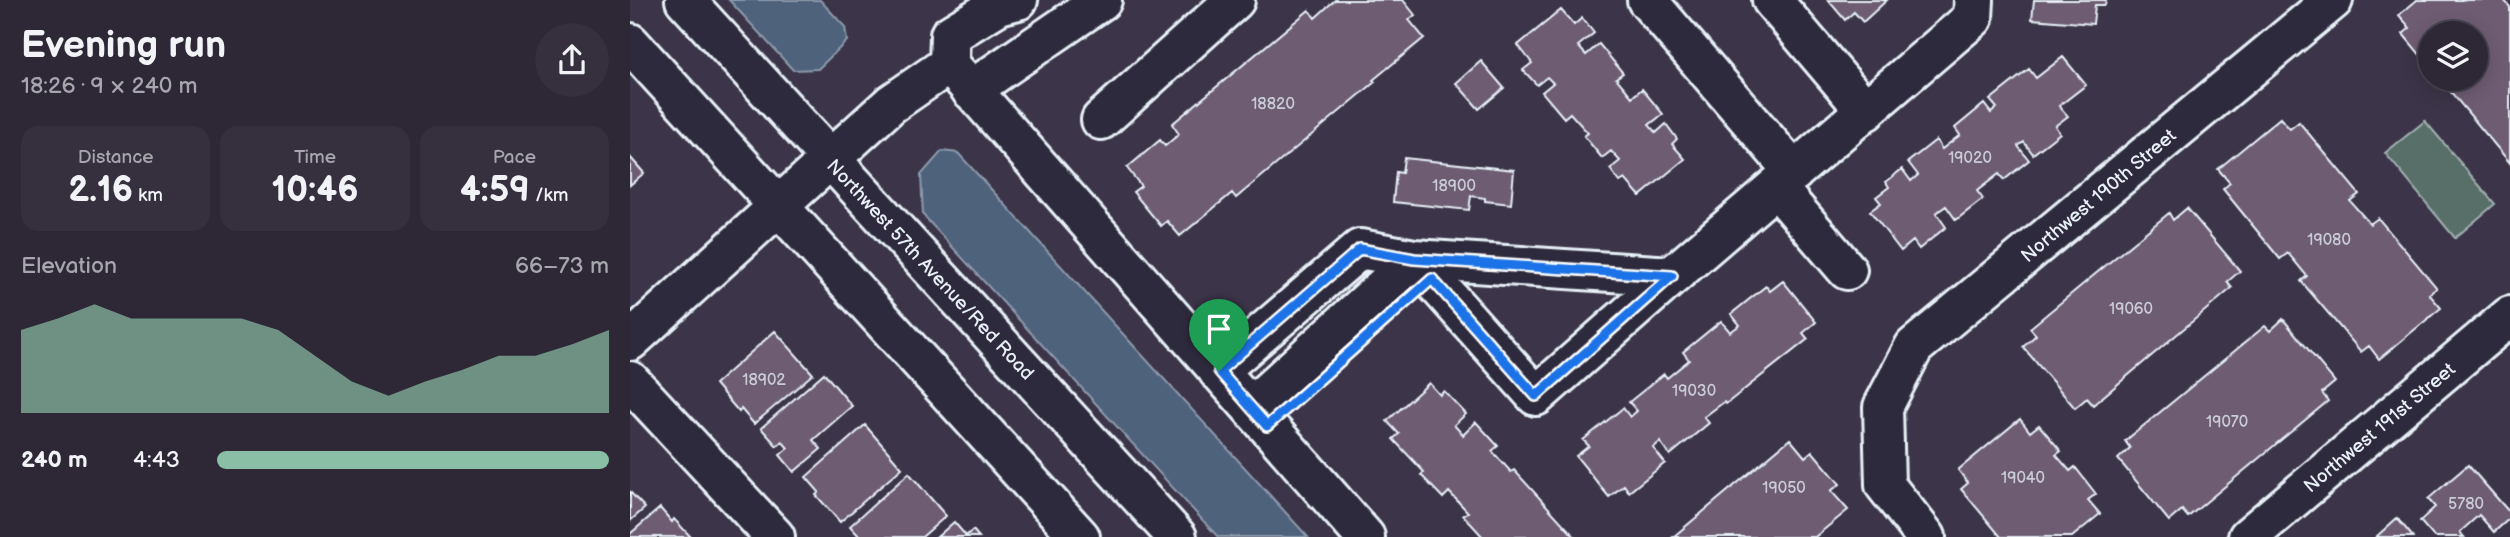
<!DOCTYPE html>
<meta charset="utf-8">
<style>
:root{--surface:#2d2736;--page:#352f3e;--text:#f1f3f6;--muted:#a7a5ad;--line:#484451;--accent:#8abfa5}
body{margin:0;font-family:"Balsamiq Sans",sans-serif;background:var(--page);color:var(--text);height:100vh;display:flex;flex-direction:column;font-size:26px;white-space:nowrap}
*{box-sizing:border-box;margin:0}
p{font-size:23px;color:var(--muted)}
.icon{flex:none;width:38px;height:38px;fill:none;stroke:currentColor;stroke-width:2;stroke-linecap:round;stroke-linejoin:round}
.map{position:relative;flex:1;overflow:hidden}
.panel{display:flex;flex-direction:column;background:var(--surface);width:630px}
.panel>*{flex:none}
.buttons{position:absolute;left:1788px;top:21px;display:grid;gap:14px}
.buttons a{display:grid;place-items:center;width:70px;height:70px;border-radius:50%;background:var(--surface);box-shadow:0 4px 18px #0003,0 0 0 2px var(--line);font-size:35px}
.pin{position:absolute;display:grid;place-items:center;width:60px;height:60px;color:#fff;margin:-72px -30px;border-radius:50% 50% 50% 0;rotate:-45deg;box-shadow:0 0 7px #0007}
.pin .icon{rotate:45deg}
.round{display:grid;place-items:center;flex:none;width:74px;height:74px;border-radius:37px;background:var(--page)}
.summary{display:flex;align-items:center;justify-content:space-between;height:119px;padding:0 21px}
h1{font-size:38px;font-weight:700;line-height:52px}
.figures{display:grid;grid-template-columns:repeat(3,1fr);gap:10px;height:119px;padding:7px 21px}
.figures div{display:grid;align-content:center;border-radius:18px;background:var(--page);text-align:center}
.figures b{font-size:35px;font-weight:700}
.figures small{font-size:19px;font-weight:400}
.figures p{font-size:19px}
.chart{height:196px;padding:14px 21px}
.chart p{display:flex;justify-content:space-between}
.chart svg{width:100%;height:126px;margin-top:7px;fill:var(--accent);opacity:.7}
ul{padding:0 21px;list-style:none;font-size:23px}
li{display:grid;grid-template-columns:112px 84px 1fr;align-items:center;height:52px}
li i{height:18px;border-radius:9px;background:var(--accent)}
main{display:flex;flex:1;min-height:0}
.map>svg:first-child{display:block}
.green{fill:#586e68;stroke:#a0b0b0;stroke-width:2}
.water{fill:#50627b;stroke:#8d9bad;stroke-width:2}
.building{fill:#6e5b73;stroke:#e8f1f8;stroke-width:2}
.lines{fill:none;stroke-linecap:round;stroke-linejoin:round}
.minor-casing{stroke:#e8f1f8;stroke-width:44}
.major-casing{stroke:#e8f1f8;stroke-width:44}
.minor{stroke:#2f2a3d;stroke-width:38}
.major{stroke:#2f2a3d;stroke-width:38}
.route-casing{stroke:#fff;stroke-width:14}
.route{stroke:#1a73e8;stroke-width:9}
.labels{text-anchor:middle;stroke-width:5;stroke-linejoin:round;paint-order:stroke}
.number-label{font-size:16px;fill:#caccd7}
.street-label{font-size:19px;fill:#e8f1f8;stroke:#2f2a3d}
</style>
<main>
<section class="panel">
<div class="summary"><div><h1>Evening run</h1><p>18:26 · 9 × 240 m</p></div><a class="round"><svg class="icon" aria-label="share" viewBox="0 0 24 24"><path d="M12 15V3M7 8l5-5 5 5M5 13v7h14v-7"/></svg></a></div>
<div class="figures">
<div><p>Distance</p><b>2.16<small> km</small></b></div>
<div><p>Time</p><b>10:46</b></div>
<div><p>Pace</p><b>4:59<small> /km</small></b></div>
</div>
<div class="chart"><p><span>Elevation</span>66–73 m</p>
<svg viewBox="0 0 160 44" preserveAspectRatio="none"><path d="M0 44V15L10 11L20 6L30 11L40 11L50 11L60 11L70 15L80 24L90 33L100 38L110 33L120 29L130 24L140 24L150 20L160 15V44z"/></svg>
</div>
<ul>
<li><b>240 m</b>4:43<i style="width:100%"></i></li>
</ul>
</section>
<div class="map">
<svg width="1880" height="537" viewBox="0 0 1880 537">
<rect width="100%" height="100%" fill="#3c3448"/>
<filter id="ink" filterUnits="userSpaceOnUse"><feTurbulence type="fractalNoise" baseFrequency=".0143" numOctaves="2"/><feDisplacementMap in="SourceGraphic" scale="14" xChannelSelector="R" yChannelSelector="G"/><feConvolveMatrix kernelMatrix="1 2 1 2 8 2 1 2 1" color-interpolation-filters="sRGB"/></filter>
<g filter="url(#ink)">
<!-- green -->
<path class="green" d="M1795 121 1865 204 1825 238 1755 153Z"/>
<!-- water -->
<path class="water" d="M99 0H190L215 27 217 41 188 69 163 70Z
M312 151 328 153 678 537H588L293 215 291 175Z"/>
<!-- building -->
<path class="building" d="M705 0H773L785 15 779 20 794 38 743 80 745 82 606 198 602 193 550 236 537 221 531 226 503 192 511 186 497 168 530 140 535 146 549 134 542 124 679 10 685 18Z
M1198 0H1257L1233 22 1224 12 1215 20Z
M1404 0H1476L1475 5H1465L1463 24 1402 19Z
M1787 0H1874L1880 7V163L1810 79H1846V33H1801V68L1773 34 1780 28 1769 15Z
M931 10 944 25 952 18 964 33 948 46 956 55 969 44 993 73 986 78 1002 97 1012 89 1033 114 1019 125 1026 133 1036 124 1047 139 1042 144 1055 159 1010 196 995 179 990 182 980 169 990 161 981 151 972 158 954 136 958 133 940 113 934 118 912 92 923 83 917 77 907 85 893 70 902 63 888 45Z
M1433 57 1456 85 1429 106 1438 116 1425 126 1430 133 1403 154 1394 142 1388 146 1399 160 1374 180 1369 174 1347 191 1353 199 1326 220 1316 206 1306 213 1316 227 1289 249 1283 241 1271 251 1240 211 1251 203 1246 197 1259 187 1256 182 1272 169 1281 181 1288 175 1278 162 1306 140 1312 149 1330 135 1325 128 1354 104 1361 113 1367 108 1360 100 1399 69 1406 78Z
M851 61 874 88 849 109 826 83Z
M1650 118 1660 129 1669 122 1729 194 1720 201 1740 224 1748 218 1807 288 1799 294 1811 308 1749 359 1739 346 1731 352 1671 281 1677 276 1658 253 1650 259 1593 189 1600 183 1588 169Z
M0 157 14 173 0 185Z
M774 158 884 170 881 204 855 201V198L841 196 839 210 763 202 766 172 772 173Z
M1557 208 1610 271 1597 282 1602 288 1463 405 1457 398 1445 408 1393 347 1406 335 1400 328 1539 213 1543 220Z
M1153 281 1186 322 1173 333 1178 339 1096 404 1094 402 1074 417 1079 423 1040 455 1030 442 1023 448 1035 463 999 492 994 485 979 497 946 456 959 446 953 440 993 408 1000 417 1007 411 999 402 1034 374 1037 378 1059 360 1053 352 1091 321 1100 332 1110 325 1101 314 1136 286 1140 291Z
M1653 319 1705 382 1692 393 1698 401 1558 517 1552 510 1539 521 1488 459 1500 448 1495 441 1635 326 1640 331Z
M145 331 183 374 124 424 111 409 109 412 85 384Z
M194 373 222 406 183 440 191 449 164 472 150 455 158 448 152 441 147 446 131 428Z
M799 383 810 395 814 391 836 414 824 425 833 435 846 422 868 446 862 451 881 472 884 470 945 537H853L833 515 838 512 819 492 813 498 791 475 794 472 763 439 769 434 757 421Z
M1390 419 1400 432 1409 425 1431 451 1426 455 1440 471 1445 467 1466 494 1458 500 1470 514 1442 537H1371L1331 489 1338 483 1328 470Z
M235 425 272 468 210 522 186 495 189 492 176 477Z
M1160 439 1175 457 1182 451 1210 484 1201 491 1218 510 1185 537H1043Z
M1838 465 1880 513V518L1864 532 1849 515 1830 532 1834 537H1804L1790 521 1805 507 1798 499Z
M279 473 316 516 292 537H230L220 526Z
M0 492 15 508 0 521Z
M30 508 42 522 44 519 61 537H0V534Z
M1767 518 1783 537H1746Z
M324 522 336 536 343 530 349 537H307Z"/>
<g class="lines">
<defs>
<path id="minor" d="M388 0 369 5 320 35 319 64 735 537
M1017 0 1164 172
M1142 0 1236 111
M341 90 472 0
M471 120 605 0
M1147 188 1217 270
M784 259 906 396 1042 276
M0 341 261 104 319 64
M588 371 730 249 784 259 1042 276 1343 18 1344 0
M0 381 145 537
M621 407 784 259
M1296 537 1255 485 1253 407 1284 347 1703 0
M1618 537 1880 316"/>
<path id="major" d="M55 0 547 537
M0 43 450 537"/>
</defs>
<!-- minor casing -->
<use href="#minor" class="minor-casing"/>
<!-- major casing -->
<use href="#major" class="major-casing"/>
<!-- minor -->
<use href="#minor" class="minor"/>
<!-- major -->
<use href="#major" class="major"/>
</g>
</g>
<g class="lines" filter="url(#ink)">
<defs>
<path id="route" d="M730 249 784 259 1042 276 906 396 802 279 637 426 589 371Z"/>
</defs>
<!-- route casing -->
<use href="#route" class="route-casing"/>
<!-- route -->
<use href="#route" class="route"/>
</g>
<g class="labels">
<!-- number labels -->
<g class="number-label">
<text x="643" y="109">18820</text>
<text x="1340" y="163">19020</text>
<text x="824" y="191">18900</text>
<text x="1699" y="245">19080</text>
<text x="1501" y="314">19060</text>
<text x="134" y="385">18902</text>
<text x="1064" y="396">19030</text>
<text x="1597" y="427">19070</text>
<text x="1393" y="483">19040</text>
<text x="1154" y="493">19050</text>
<text x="1836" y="509">5780</text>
</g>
<!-- street labels -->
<g class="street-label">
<text transform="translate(1468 195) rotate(-40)" y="7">Northwest 190th Street</text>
<text transform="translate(301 269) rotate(47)" y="7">Northwest 57th Avenue/Red Road</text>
<text transform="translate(1749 427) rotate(-40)" y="7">Northwest 191st Street</text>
</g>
</g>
</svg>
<div class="buttons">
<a><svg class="icon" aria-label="layers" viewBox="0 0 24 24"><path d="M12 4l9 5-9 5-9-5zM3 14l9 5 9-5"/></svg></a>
</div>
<div class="pin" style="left:589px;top:371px;background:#1e9e55"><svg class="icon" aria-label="arrive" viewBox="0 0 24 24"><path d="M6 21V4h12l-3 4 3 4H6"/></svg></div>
</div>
</main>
